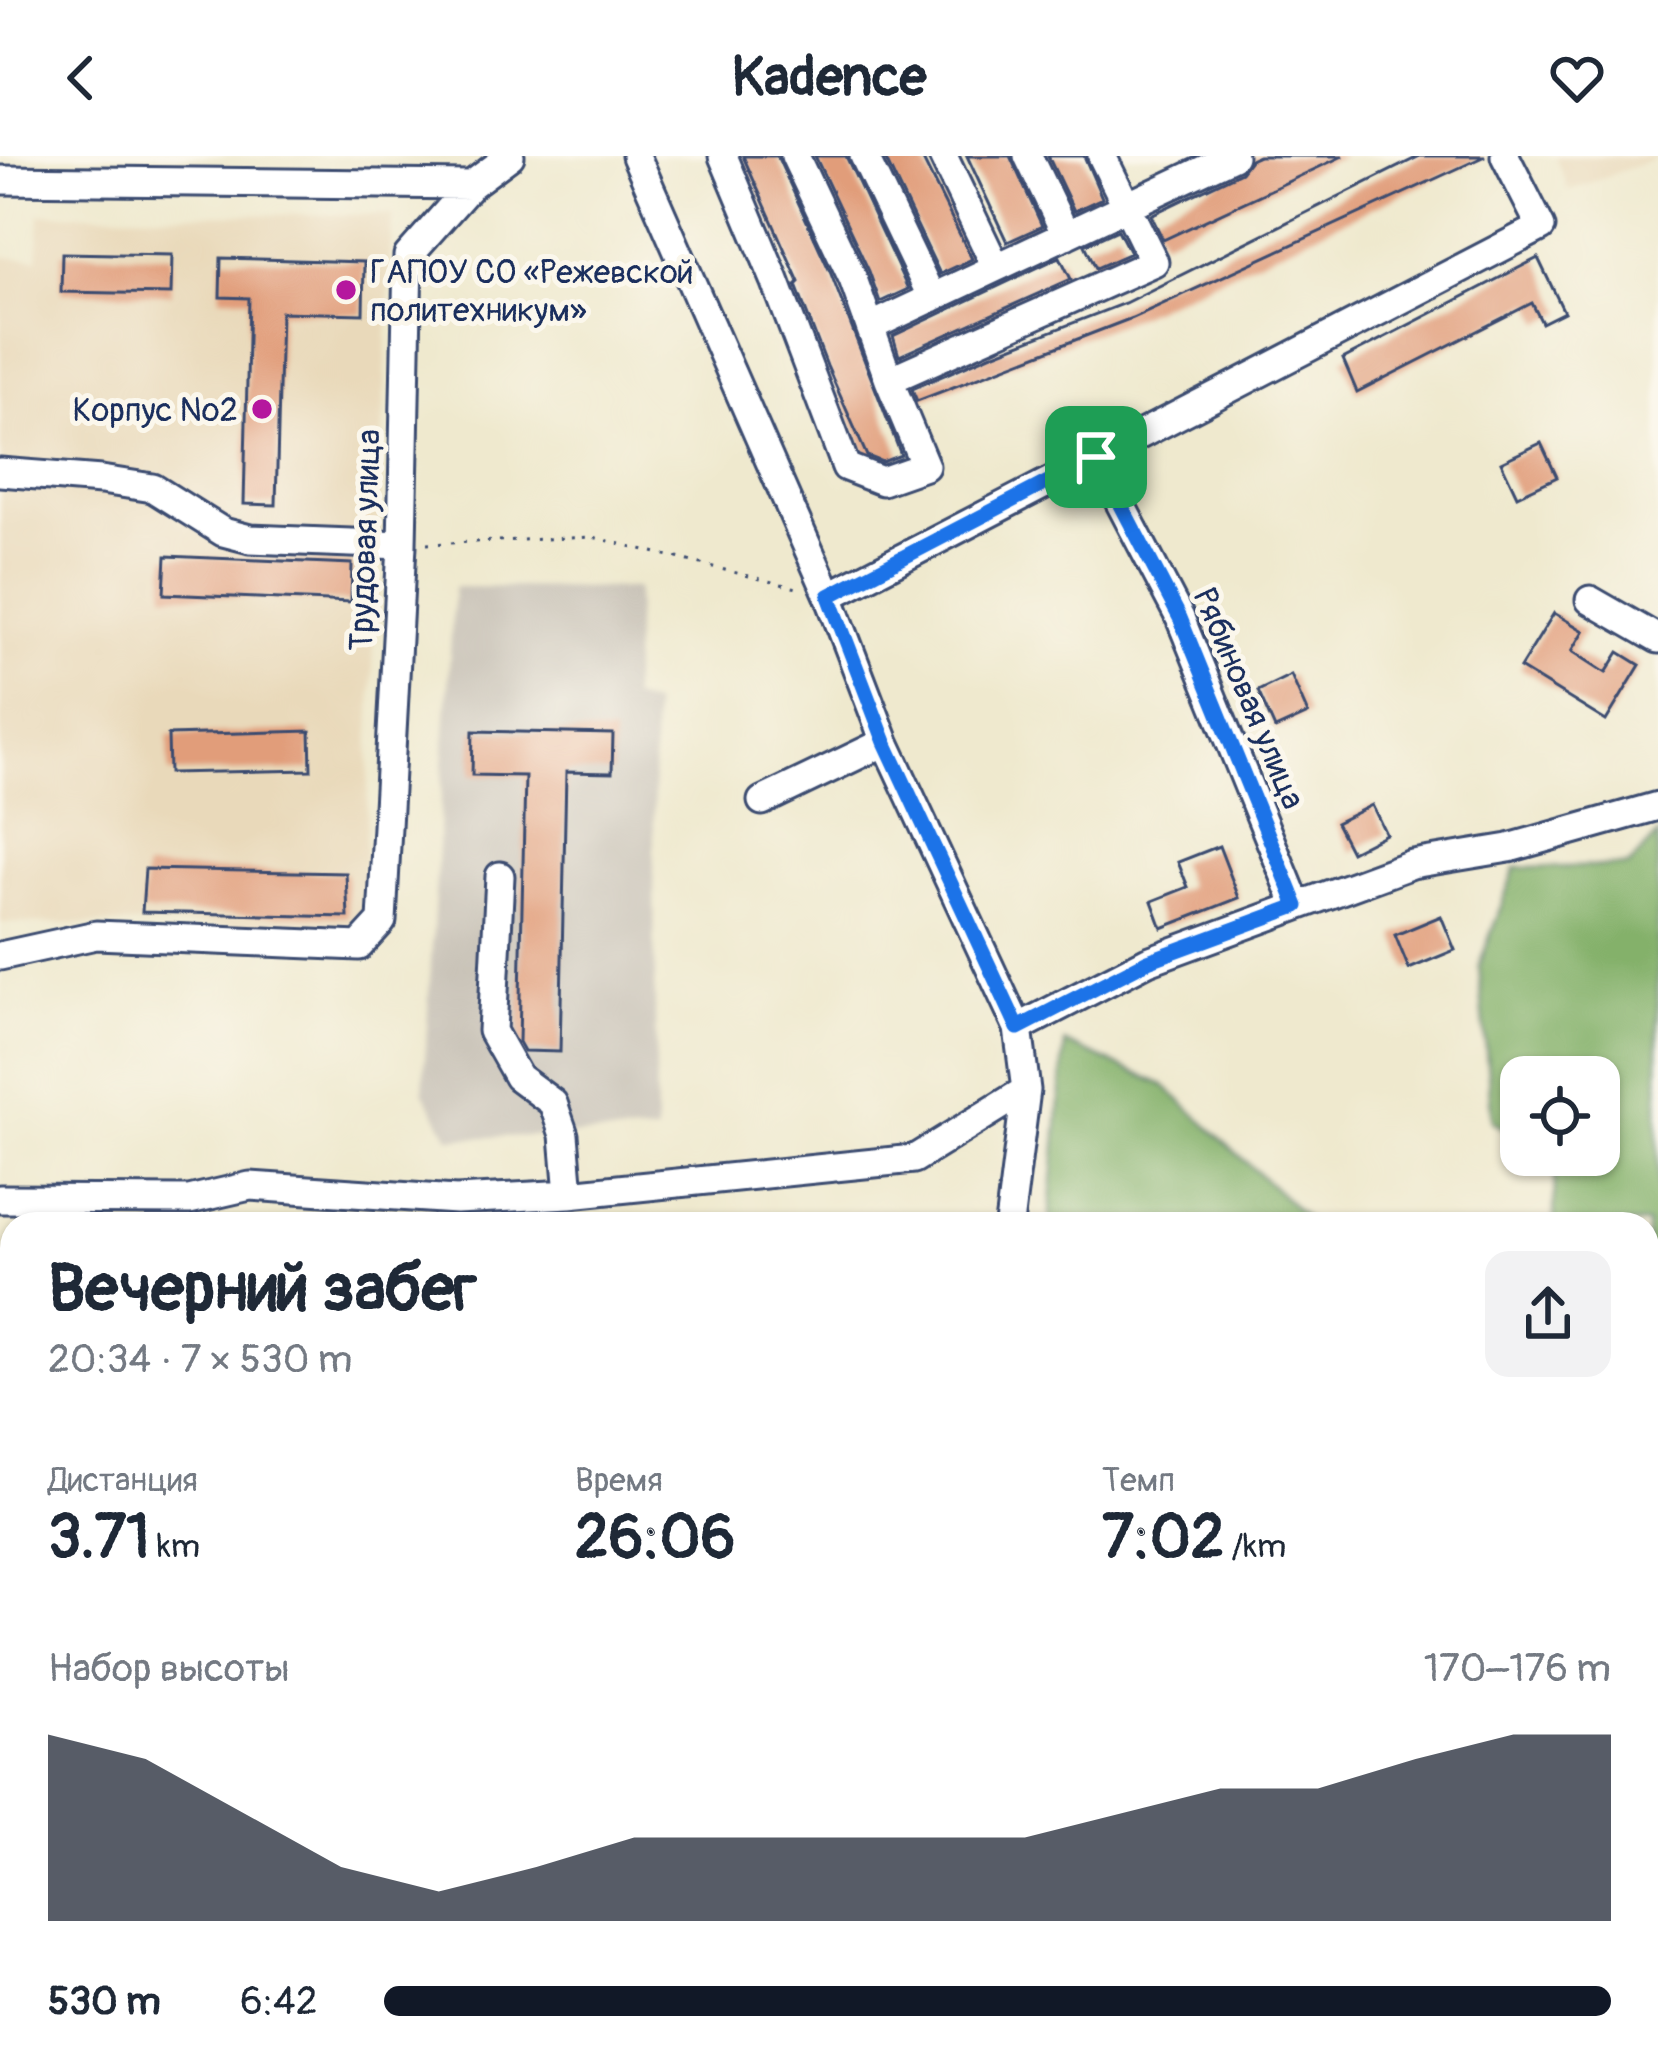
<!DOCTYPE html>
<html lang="ru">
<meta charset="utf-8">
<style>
:root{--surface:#fff;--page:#f2f2f3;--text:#1f2937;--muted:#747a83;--accent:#111827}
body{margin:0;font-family:Pangolin,sans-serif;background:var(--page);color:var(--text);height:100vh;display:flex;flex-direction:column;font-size:45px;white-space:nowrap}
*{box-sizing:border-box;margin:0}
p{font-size:39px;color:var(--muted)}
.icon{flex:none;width:66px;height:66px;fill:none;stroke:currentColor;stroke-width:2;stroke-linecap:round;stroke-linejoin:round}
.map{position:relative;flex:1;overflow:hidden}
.sheet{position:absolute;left:0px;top:1056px;width:1659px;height:861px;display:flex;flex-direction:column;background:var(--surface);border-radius:36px 36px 0 0;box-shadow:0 3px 9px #0004}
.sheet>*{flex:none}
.fabs{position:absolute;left:1500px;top:900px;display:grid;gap:24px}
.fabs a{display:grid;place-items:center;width:120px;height:120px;border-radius:24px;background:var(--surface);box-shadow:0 3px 9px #0004;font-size:60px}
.pin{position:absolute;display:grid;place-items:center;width:102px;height:102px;color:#fff;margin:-51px;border-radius:24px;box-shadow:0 6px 18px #0006}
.round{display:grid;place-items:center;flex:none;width:126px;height:126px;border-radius:24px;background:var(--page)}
.head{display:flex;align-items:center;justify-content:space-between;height:204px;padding:0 48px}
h1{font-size:66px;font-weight:800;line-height:90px}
.stats{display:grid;grid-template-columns:repeat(3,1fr);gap:18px;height:204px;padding:12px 48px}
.stats div{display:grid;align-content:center}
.stats b{font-size:60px;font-weight:800}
.stats small{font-size:33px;font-weight:400}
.stats p{font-size:33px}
.chart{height:336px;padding:24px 48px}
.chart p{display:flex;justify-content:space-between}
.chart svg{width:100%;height:216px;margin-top:12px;fill:var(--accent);opacity:.7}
ul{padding:0 48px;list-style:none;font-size:39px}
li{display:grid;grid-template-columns:192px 144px 1fr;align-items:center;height:90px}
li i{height:30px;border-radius:15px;background:var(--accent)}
header{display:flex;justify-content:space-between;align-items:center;height:156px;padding:0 48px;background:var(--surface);font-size:54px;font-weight:800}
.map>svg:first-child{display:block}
.built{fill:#e9d9ba}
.industrial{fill:#c9c3b8}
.green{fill:#a5ce7a;stroke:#607e6c;stroke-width:3}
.forest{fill:#84b16a;stroke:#507064;stroke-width:3}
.building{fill:#e19d7a}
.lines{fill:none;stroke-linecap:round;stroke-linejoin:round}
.minor-casing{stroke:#3b4b6f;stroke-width:33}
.path{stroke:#3b4b6f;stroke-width:3;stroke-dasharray:3 9;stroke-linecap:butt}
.minor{stroke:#fff;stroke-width:27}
.route-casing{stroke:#fff;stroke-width:24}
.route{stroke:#1a73e8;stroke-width:15}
.poi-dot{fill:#b5179e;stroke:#fbf7ec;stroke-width:4.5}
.labels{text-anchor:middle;stroke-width:10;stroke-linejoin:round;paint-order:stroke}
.poi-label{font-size:33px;fill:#1b2f5e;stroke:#fbf7ec;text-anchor:start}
.street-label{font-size:33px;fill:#1b2f5e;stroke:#fbf7ec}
</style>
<header><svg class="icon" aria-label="back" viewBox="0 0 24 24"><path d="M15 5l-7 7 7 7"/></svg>Kadence<svg class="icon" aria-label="heart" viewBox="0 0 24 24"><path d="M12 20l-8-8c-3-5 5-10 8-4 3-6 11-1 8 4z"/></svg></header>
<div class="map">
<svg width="1658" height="1915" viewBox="0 0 1658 1915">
<rect width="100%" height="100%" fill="#fbf7ec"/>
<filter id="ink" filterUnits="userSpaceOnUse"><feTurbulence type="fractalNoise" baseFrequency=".00833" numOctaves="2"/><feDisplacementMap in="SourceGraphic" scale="24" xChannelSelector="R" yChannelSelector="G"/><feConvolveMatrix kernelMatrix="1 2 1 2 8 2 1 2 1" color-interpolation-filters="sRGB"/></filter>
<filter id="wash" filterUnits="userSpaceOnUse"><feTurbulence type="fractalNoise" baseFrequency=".004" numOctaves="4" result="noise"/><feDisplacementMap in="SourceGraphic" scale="48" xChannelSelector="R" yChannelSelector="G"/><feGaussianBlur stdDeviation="2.7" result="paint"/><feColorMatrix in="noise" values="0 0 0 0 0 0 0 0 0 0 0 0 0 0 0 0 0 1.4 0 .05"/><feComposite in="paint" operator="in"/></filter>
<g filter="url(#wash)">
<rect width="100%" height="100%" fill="#efe9ce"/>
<!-- built -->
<path class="built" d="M1555 0H1658V1L1569 35Z
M40 58 392 59 362 771 0 767V101L38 103Z"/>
<!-- industrial -->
<path class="industrial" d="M454 431 637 432 631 541 653 550 656 977 450 982 423 935Z"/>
<!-- green -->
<path class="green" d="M0 1530 12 1533V1905H661L658 1915H0Z"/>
<!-- forest -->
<path class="forest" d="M1658 679V1251L1647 1246V1068H1554L1555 1003 1549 999H1599V921H1521V982L1492 965 1479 810 1515 712 1628 710Z
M1065 887 1164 929 1312 1068H1049Z
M0 1143 12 1169V1381L0 1415Z
M1647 1576 1658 1585V1915H1423L1410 1905H1647Z
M834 1905H966L985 1915H825Z"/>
<g id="blocks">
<!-- building -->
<path class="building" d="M743 0H777L831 118 901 299 882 306 867 300 827 210 796 129 799 126Z
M815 0H846L908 133 880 146 869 115Z
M884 0H921L972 103 940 118Z
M967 0H1010L1042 70 1007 86Z
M1048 0H1084L1102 42 1074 55Z
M1259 0H1343L1163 84 1151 59 1241 16 1250 4Z
M1420 0H1485L1132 162 917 245 912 233 990 199 1125 147Z
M1118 74 1130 97 1096 112 1085 89Z
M62 97 172 99 171 138 61 136Z
M1060 101 1071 123 899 200 893 180Z
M221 102 364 106 363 158 281 156 276 349 244 348 249 142 220 141Z
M1538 102 1564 156 1542 167 1532 147 1357 236 1343 203Z
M1541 287 1557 321 1517 340 1501 306Z
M166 400 352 408 351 446 164 438Z
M1554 457 1584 475 1572 495 1606 517 1619 496 1640 509 1606 565 1520 512Z
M1291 519 1308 558 1275 573 1258 535Z
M310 575 311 614 169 617 168 579Z
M473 575 613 578 612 617 566 616 560 896 524 895 519 886 525 620 472 619Z
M1372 649 1386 678 1351 696 1336 667Z
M1219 690 1239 742 1162 772 1152 745 1188 731 1178 706Z
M145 713 346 717 348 761 142 756Z
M1441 760 1455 794 1409 813 1395 779Z"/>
</g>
</g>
<g filter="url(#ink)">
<use href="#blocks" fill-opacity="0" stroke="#3b4b6f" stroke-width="3"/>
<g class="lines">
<defs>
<path id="minor" d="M636 0 829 440 885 586 1018 872 1026 934 1009 1068
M723 0 775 124 846 311 882 325 925 310 889 224 853 123 795 0
M864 0 932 142
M943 0 996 111
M1028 0 1066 79
M0 24 471 29 510 0
M870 171 1233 0
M889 224 1154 106 1102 0
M1096 301 1180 462 1297 750
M0 316 101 324 153 332 223 376 250 383 402 389
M829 440 1541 71 1505 0
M1590 444 1658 483
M762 645 885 586
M500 720 492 875 518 921 553 947 564 979 569 1038
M0 800 96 779 359 790 382 765 402 389 408 100 471 29
M1018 872 1148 805 1412 708 1509 692 1658 650
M0 1043 189 1044 250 1030 456 1044 569 1038 914 1003 1026 934
M1647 1411 1658 1419
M0 1664 12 1667
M0 1872 12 1875
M153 1905 200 1915
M651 1915 653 1905
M784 1915 790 1905"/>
</defs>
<!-- minor casing -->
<use href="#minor" class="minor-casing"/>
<!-- path -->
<path class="path" d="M427 388 593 381 801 433"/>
<!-- minor -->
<use href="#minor" class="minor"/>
</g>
</g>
<g class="lines" filter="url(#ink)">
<defs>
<path id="route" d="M1096 301 1180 462 1297 750 1148 805 1018 872 885 586 829 440Z"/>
</defs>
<!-- route casing -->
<use href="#route" class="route-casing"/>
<!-- route -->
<use href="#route" class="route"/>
</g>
<!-- markers -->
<g class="poi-dot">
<circle cx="346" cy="134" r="12"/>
<circle cx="262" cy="253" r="12"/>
</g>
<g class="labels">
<!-- poi labels -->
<g class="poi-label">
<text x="370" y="127">ГАПОУ СО «Режевской<tspan x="370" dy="38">политехникум»</tspan></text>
<text x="238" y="265" text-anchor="end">Корпус №2</text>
</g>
<!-- street labels -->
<g class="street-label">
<text transform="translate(364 384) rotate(-88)" y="12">Трудовая улица</text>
<text transform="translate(1250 542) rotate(67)" y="12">Рябиновая улица</text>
</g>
</g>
</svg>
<div class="fabs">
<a><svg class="icon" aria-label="locate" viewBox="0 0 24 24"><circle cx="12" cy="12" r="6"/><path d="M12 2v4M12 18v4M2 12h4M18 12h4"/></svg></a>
</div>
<div class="pin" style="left:1096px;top:301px;background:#1e9e55"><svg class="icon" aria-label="arrive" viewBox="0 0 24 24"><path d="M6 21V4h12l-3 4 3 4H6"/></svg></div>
<section class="sheet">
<div class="head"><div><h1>Вечерний забег</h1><p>20:34 · 7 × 530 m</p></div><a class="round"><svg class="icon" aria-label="share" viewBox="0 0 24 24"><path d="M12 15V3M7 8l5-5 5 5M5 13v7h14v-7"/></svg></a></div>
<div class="stats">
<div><p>Дистанция</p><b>3.71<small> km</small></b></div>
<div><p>Время</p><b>26:06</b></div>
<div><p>Темп</p><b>7:02<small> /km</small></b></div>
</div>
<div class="chart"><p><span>Набор высоты</span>170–176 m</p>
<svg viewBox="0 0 160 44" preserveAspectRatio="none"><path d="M0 44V6L10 11L20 22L30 33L40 38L50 33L60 27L70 27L80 27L90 27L100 27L110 22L120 17L130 17L140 11L150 6L160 6V44z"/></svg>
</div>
<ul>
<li><b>530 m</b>6:42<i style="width:100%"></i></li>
</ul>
</section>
</div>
